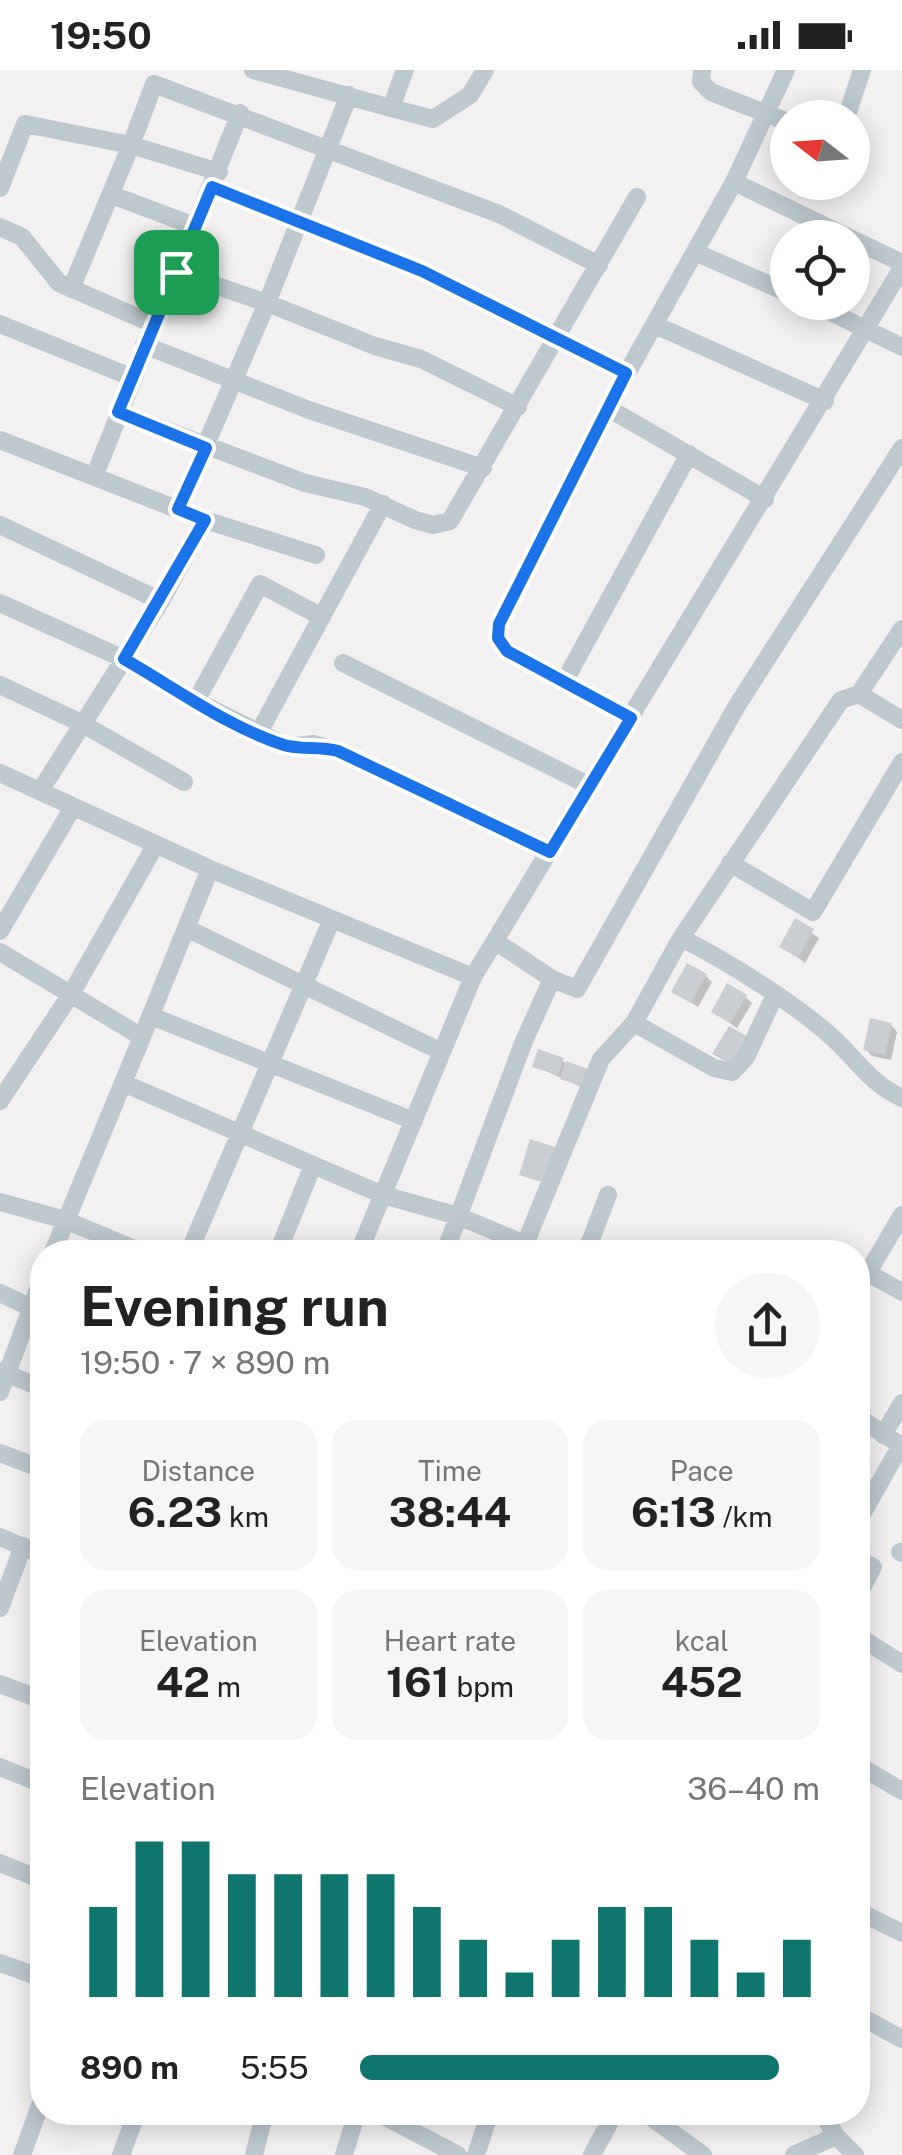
<!DOCTYPE html>
<meta charset="utf-8">
<style>
:root{--surface:#fff;--page:#f6f6f6;--text:#222;--muted:#767676;--accent:#0f766e}
body{margin:0;font-family:"Public Sans",sans-serif;background:var(--page);color:var(--text);height:100vh;display:flex;flex-direction:column;font-size:38px;white-space:nowrap}
*{box-sizing:border-box;margin:0}
p{font-size:32px;color:var(--muted)}
.icon{flex:none;width:55px;height:55px;fill:none;stroke:currentColor;stroke-width:2;stroke-linecap:round;stroke-linejoin:round}
.map{position:relative;flex:1;overflow:hidden}
.details{position:absolute;left:30px;top:1170px;width:840px;height:885px;display:flex;flex-direction:column;background:var(--surface);border-radius:40px;box-shadow:0 5px 25px #0003}
.details>*{flex:none}
.needle{width:65px;rotate:287deg}
.tools{position:absolute;left:770px;top:30px;display:grid;gap:20px}
.tools a{display:grid;place-items:center;width:100px;height:100px;border-radius:50%;background:var(--surface);box-shadow:0 5px 25px #0003;font-size:50px}
.pin{position:absolute;display:grid;place-items:center;width:85px;height:85px;color:#fff;margin:-42px;border-radius:20px;box-shadow:0 5px 15px #0006}
.round{display:grid;place-items:center;flex:none;width:105px;height:105px;border-radius:52px;background:var(--page)}
.summary{display:flex;align-items:center;justify-content:space-between;height:170px;padding:0 50px}
h1{font-size:55px;font-weight:700;line-height:75px}
.figures{display:grid;grid-template-columns:repeat(3,1fr);gap:15px;height:170px;padding:10px 50px}
.figures div{display:grid;align-content:center;border-radius:25px;background:var(--page);text-align:center}
.figures b{font-size:42px;font-weight:700}
.figures small{font-size:28px;font-weight:400}
.figures p{font-size:28px}
.chart{height:280px;padding:20px 50px}
.chart p{display:flex;justify-content:space-between}
.chart svg{width:100%;height:180px;margin-top:10px;stroke:var(--accent);stroke-width:6}
ul{padding:0 50px;list-style:none;font-size:32px}
li{display:grid;grid-template-columns:160px 120px 1fr;align-items:center;height:75px}
li i{height:25px;border-radius:12px;background:var(--accent)}
.status{display:flex;justify-content:space-between;align-items:center;height:70px;padding:0 50px;background:var(--surface);direction:ltr}
.status svg{height:28px;fill:currentColor}
.map>svg:first-child{display:block}
.shadow{fill:#0003}
.building{fill:#cacdd2}
.lines{fill:none;stroke-linecap:round;stroke-linejoin:round}
.street{stroke:#bdc8cf;stroke-width:18}
.route-casing{stroke:#fff;stroke-width:20}
.route{stroke:#1a73e8;stroke-width:12}
</style>
<div class="status"><b>19:50</b><svg viewBox="0 0 49 12"><path d="M0 12V9h3v3zM5 12V6h3v6zM10 12V3h3v9zM15 12V0h3v12zM26 1h20v11H26zM47 4h2v5h-2z"/></svg></div>
<div class="map">
<svg width="902" height="2085" viewBox="0 0 902 2085">
<rect width="100%" height="100%" fill="#f2f0f0"/>
<!-- shadow -->
<path class="shadow" d="M796 852 819 868 805 893 782 876Z
M706 906 712 912 698 937 674 921Z
M745 927 752 933 737 958 714 942Z
M891 955 897 962 891 990 872 986 865 979Z
M562 990 566 994 592 1022 535 996Z
M300 2042H325L323 2049Z"/>
<!-- building -->
<path class="building" d="M795 848 814 859 798 888 779 877Z
M687 893 707 904 691 933 671 922Z
M727 913 747 925 730 953 711 942Z
M870 948 892 953 885 985 863 980Z
M729 956 748 967 732 995 712 984Z
M538 979 564 988 558 1005 532 997Z
M566 991 591 1000 585 1017 560 1009Z
M530 1069 555 1077 545 1113 519 1105Z
M412 1172 439 1182H408Z"/>
<g class="lines">
<!-- street -->
<path class="street" d="M253 0 391 38 405 0
M702 0 701 12 711 22 788 52
M349 25 267 233 375 276 421 289 518 337
M391 38 433 49 470 25 485 0
M846 48 862 0
M734 112 850 168
M213 117 423 201 627 303
M0 118 25 54 131 75 154 14 499 144 599 195
M112 125 197 157
M0 157 22 167 59 213 153 254
M852 169 902 193
M697 183 788 223
M176 202 267 233 178 439
M71 219 131 75 219 102
M810 232 902 277
M0 254 131 307
M655 255 825 331
M144 275 309 340 483 398
M608 338 765 429
M118 342 305 413 365 427 415 450 433 455 450 451 637 127
M0 370 205 450 161 531 40 721
M94 407 240 43
M205 450 316 485
M0 455 161 531
M0 533 124 589 196 631 260 514 322 547
M343 593 590 716
M564 612 689 384
M0 615 81 653 184 712
M859 624 902 559
M196 631 288 677 313 674 337 681 549 782
M631 648 507 581 498 568 499 554 627 303 734 112 786 0
M258 664 383 434
M0 703 210 799 142 967 0 882
M730 793 813 842 902 692
M210 799 473 907 359 1182
M186 858 442 982
M0 861 73 737
M681 868 841 630 859 624 902 650
M473 907 902 198
M552 909 577 919 738 634 902 378
M151 946 414 1051
M634 953 714 998 732 1002 746 987 774 927
M123 1013 383 1125 458 1146 525 1174 523 1182
M0 1031 71 924 156 774
M0 1132 65 1150 142 1182
M525 1174 601 989 634 953 681 868C727 891 794 933 832 967 857 990 871 1014 902 1028
M53 1182 142 967
M189 1182 332 849
M278 1182 313 1095
M445 1182 524 971 552 909 495 871
M586 1182 608 1125
M868 1203 902 1222
M858 1219 902 1145
M0 1223 40 1242
M0 1301 42 1318
M0 1322 42 1209
M858 1347 902 1376
M883 1365 902 1333
M0 1383 42 1399
M858 1451 901 1375
M0 1467 42 1485
M900 1482 902 1483
M858 1489 873 1497 858 1525
M0 1538 23 1476
M858 1566 902 1594
M0 1614 42 1630
M858 1695 902 1721
M0 1697 42 1714
M0 1793 42 1810
M858 1841 902 1863
M0 1893 42 1908
M858 1945 902 1969
M376 2042 458 2085
M644 2042 703 2085
M822 2042 836 2066
M22 2085 42 2030
M121 2085 137 2042
M254 2085 265 2042
M344 2085 357 2042
M476 2085 490 2042
M592 2085 615 2042
M794 2085 836 2066 855 2085"/>
</g>
<g class="lines">
<defs>
<path id="route" d="M212 117 422 201 626 303 499 554 498 568 507 581 631 648 550 782 338 681C320 676 300 680 284 675 228 657 175 618 124 589L205 450 178 439 206 378 118 342Z"/>
</defs>
<!-- route casing -->
<use href="#route" class="route-casing"/>
<!-- route -->
<use href="#route" class="route"/>
</g>
</svg>
<div class="tools">
<a><svg class="needle" viewBox="-14 -14 28 28"><path d="M0-13l5 13h-10z" fill="#e53935"/><path d="M0 13l5-13h-10z" fill="#767676"/></svg></a>
<a><svg class="icon" aria-label="locate" viewBox="0 0 24 24"><circle cx="12" cy="12" r="6"/><path d="M12 2v4M12 18v4M2 12h4M18 12h4"/></svg></a>
</div>
<div class="pin" style="left:176px;top:202px;background:#1e9e55"><svg class="icon" aria-label="arrive" viewBox="0 0 24 24"><path d="M6 21V4h12l-3 4 3 4H6"/></svg></div>
<section class="details">
<div class="summary"><div><h1>Evening run</h1><p>19:50 · 7 × 890 m</p></div><a class="round"><svg class="icon" aria-label="share" viewBox="0 0 24 24"><path d="M12 15V3M7 8l5-5 5 5M5 13v7h14v-7"/></svg></a></div>
<div class="figures">
<div><p>Distance</p><b>6.23<small> km</small></b></div>
<div><p>Time</p><b>38:44</b></div>
<div><p>Pace</p><b>6:13<small> /km</small></b></div>
</div>
<div class="figures">
<div><p>Elevation</p><b>42<small> m</small></b></div>
<div><p>Heart rate</p><b>161<small> bpm</small></b></div>
<div><p>kcal</p><b>452</b></div>
</div>
<div class="chart"><p><span>Elevation</span>36–40 m</p>
<svg viewBox="0 0 160 44" preserveAspectRatio="none"><path d="M5 44V22M15 44V6M25 44V6M35 44V14M45 44V14M55 44V14M65 44V14M75 44V22M85 44V30M95 44V38M105 44V30M115 44V22M125 44V22M135 44V30M145 44V38M155 44V30"/></svg>
</div>
<ul>
<li><b>890 m</b>5:55<i style="width:91%"></i></li>
</ul>
</section>
</div>
